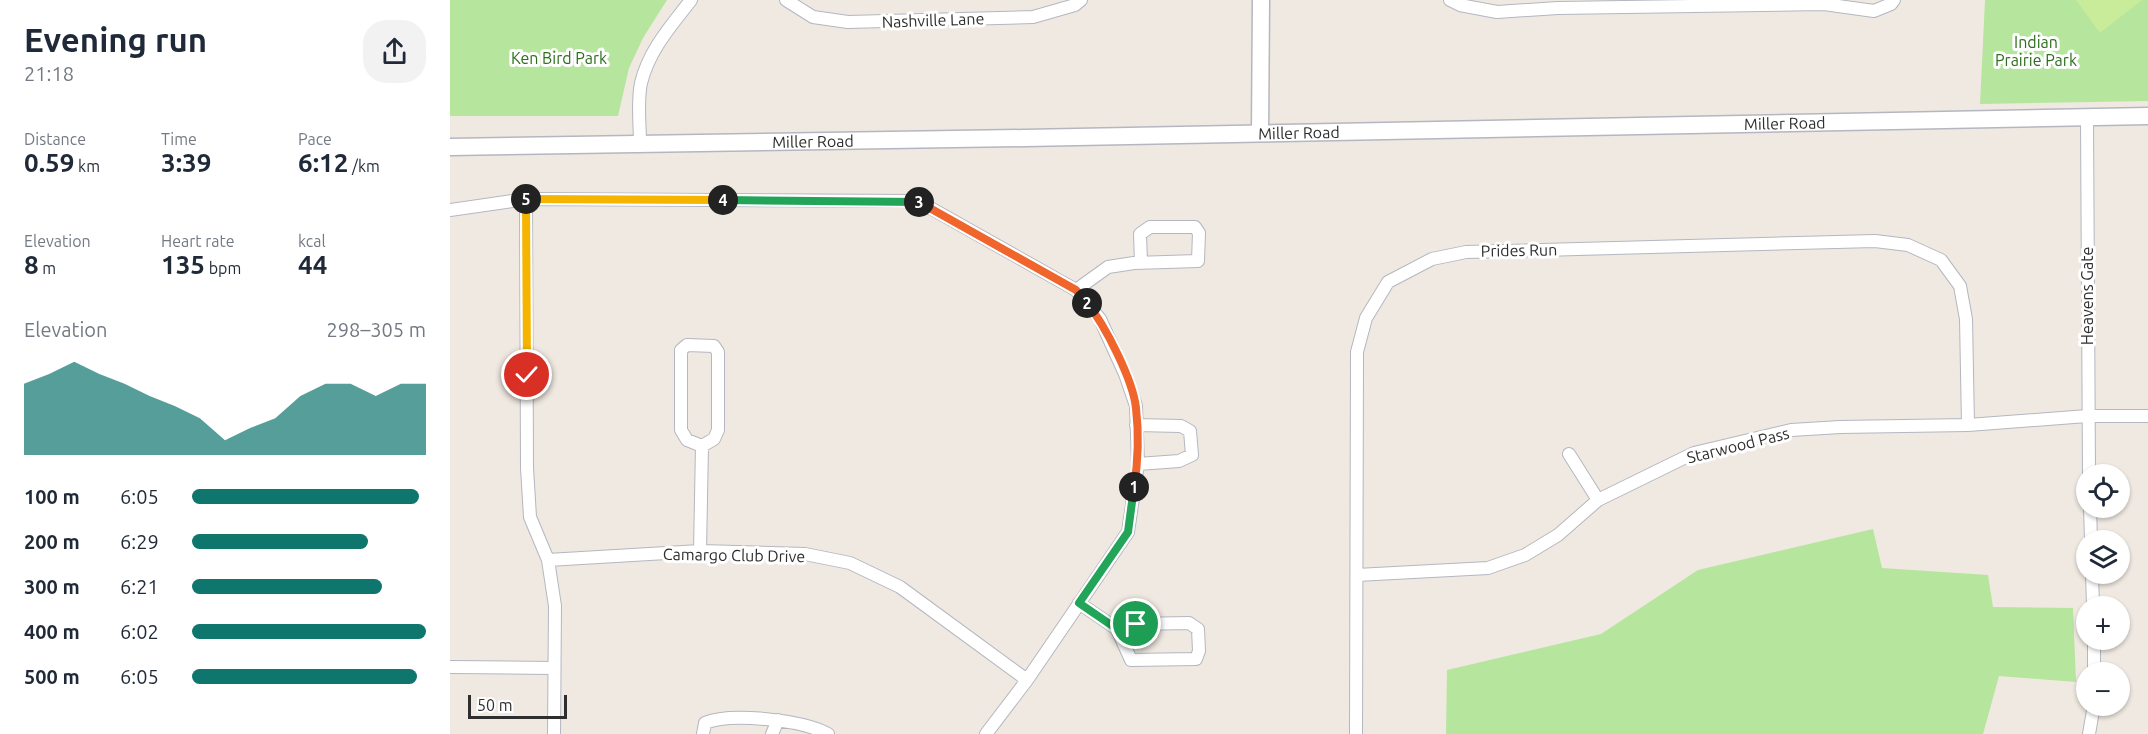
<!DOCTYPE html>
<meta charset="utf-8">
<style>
:root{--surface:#fff;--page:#f2f2f3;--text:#1f2937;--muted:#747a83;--accent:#0f766e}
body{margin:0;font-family:Ubuntu,sans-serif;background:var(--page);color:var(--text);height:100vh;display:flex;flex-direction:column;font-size:22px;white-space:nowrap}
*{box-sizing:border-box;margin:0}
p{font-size:20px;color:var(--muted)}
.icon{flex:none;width:33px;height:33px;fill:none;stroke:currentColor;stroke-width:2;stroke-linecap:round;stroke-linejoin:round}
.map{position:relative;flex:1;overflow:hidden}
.panel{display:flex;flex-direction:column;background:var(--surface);width:450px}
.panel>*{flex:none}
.controls{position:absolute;left:1626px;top:464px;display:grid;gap:12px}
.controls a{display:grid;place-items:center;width:54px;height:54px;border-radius:50%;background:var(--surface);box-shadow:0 2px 4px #0004;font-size:30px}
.scale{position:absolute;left:18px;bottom:15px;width:99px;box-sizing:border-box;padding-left:6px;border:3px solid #2e2e2e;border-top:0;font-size:16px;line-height:21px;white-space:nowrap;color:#2e2e2e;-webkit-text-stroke:4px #fff;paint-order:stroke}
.pin{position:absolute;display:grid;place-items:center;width:51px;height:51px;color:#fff;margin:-26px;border:3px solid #fff;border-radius:50%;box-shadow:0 2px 6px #0007}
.km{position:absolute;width:30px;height:30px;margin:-15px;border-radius:50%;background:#222;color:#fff;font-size:16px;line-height:30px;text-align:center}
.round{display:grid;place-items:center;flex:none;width:63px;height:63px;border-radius:24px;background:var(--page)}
.summary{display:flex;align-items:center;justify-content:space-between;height:102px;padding:0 24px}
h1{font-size:33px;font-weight:700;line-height:45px}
.metrics{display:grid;grid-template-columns:repeat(3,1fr);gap:9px;height:102px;padding:6px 24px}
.metrics div{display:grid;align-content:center}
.metrics b{font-size:26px;font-weight:700}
.metrics small{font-size:16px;font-weight:400}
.metrics p{font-size:16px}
.chart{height:168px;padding:12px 24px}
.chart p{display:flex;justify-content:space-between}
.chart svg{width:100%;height:108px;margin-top:6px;fill:var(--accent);opacity:.7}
ul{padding:0 24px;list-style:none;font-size:20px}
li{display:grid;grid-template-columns:96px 72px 1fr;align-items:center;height:45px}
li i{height:15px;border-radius:8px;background:var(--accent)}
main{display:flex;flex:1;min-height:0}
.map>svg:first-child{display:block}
.green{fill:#b6e59e}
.pitch{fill:#c9ec9a}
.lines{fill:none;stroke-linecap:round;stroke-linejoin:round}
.street-casing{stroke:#b4b7c1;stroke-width:14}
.secondary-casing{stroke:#b4b7c1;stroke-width:19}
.street{stroke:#fff;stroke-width:12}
.secondary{stroke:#fff;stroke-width:16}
.split-1-casing{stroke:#fff;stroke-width:12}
.split-2-casing{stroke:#fff;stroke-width:12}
.split-3-casing{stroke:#fff;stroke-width:12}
.split-4-casing{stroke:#fff;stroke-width:12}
.split-5-casing{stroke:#fff;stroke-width:12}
.split-6-casing{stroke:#fff;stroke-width:12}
.split-1{stroke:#22a559;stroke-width:8}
.split-2{stroke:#f0652b;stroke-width:8}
.split-3{stroke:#f0652b;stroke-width:8}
.split-4{stroke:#22a559;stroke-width:8}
.split-5{stroke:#f5b400;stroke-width:8}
.split-6{stroke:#f5b400;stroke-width:8}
.labels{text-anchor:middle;stroke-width:6;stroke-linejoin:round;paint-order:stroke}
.street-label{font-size:16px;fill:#2e2e2e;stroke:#fff}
.park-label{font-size:16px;fill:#2c6e1b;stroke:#fff}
</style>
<main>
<section class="panel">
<div class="summary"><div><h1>Evening run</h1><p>21:18</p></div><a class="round"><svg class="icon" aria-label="share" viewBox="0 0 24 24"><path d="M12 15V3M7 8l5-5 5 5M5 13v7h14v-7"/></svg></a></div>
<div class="metrics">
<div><p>Distance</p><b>0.59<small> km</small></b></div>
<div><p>Time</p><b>3:39</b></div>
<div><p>Pace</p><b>6:12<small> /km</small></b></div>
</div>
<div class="metrics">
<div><p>Elevation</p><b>8<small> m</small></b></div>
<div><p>Heart rate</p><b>135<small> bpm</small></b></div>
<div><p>kcal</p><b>44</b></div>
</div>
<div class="chart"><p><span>Elevation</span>298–305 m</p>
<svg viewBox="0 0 160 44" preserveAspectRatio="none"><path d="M0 44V15L10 11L20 6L30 11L40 15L50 20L60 24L70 29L80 38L90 33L100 29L110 20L120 15L130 15L140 20L150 15L160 15V44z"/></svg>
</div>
<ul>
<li><b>100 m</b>6:05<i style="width:97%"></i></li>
<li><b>200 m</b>6:29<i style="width:75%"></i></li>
<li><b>300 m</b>6:21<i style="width:81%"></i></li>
<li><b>400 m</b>6:02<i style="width:100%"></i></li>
<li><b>500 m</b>6:05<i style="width:96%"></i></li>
</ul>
</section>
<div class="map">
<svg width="1698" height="734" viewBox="0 0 1698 734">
<rect width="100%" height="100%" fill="#efe9e1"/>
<!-- green -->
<path class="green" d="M0 0H217L193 38 179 68 168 116H0Z
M1535 0H1698V101L1530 104Z
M1423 529 1432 568 1538 575 1543 607 1623 608 1626 682 1549 676 1533 734H996L997 670 1151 634 1248 570Z"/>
<!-- pitch -->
<path class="pitch" d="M1626 0H1692L1650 33Z"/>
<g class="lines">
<defs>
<path id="street" d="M336 0 363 17 398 22 583 17 625 5 631 0
M1000 0 1010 5 1047 12 1108 8 1374 4 1424 11 1441 4 1444 0
M1637 118 1639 474
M190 144C190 124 187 102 191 83 199 50 221 26 241 0
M76 199 77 468 80 517 98 560 105 606 104 734
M0 210 76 199 468 201 626 290 650 319 675 374 686 406 688 464 678 532 577 680 536 734
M626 290 658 267 684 263 748 261 749 233 745 227H700L690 234 691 262
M686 425 731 426 740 431 742 455 729 461 688 464
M1119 454 1148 500
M1640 507 1641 540
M250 551 252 446 237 440 231 430V350L237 345 264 346 268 352V430L264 439 252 446
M98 560 250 551 355 554 400 563 450 587 577 680
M1642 573 1643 606
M907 575 1038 568 1075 555 1108 535 1148 500 1244 453 1341 430 1390 427 1518 425 1637 416H1698
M629 603 667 629 681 660 746 659 749 651 748 629 739 623 686 624 667 629
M1644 639V672
M0 667 104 668
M253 734 255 723C280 712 353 720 378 734
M322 734 328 720
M906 734 907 352 916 318 938 282 982 259 1016 252 1425 241 1458 245 1491 260 1510 286 1516 319 1518 425
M1639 734 1644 705"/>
<g id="secondary">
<path d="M810 133 811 0"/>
<path id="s1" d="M0 147 575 138 1698 116"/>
</g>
</defs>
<!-- street casing -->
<use href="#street" class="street-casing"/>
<!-- secondary casing -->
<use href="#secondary" class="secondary-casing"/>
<!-- street -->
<use href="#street" class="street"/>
<!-- secondary -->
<use href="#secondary" class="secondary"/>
</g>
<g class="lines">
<defs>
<path id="split-1" d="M684 487 678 532 629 603 667 629 686 624"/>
<path id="split-2" d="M637 303C655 325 683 380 686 408 689 434 688 462 684 487"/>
<path id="split-3" d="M469 202 626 290 637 303"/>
<path id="split-4" d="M273 200 469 202"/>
<path id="split-5" d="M76 199 273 200"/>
<path id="split-6" d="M76 199 77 375"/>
</defs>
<!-- split-1 casing -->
<use href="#split-1" class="split-1-casing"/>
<!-- split-2 casing -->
<use href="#split-2" class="split-2-casing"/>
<!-- split-3 casing -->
<use href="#split-3" class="split-3-casing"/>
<!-- split-4 casing -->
<use href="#split-4" class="split-4-casing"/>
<!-- split-5 casing -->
<use href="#split-5" class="split-5-casing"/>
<!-- split-6 casing -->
<use href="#split-6" class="split-6-casing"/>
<!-- split-1 -->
<use href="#split-1" class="split-1"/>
<!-- split-2 -->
<use href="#split-2" class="split-2"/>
<!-- split-3 -->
<use href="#split-3" class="split-3"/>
<!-- split-4 -->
<use href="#split-4" class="split-4"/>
<!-- split-5 -->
<use href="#split-5" class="split-5"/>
<!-- split-6 -->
<use href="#split-6" class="split-6"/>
</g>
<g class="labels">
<!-- street labels -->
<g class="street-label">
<text transform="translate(483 20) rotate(-2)" y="6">Nashville Lane</text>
<text dy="6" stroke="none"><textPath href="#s1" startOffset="1335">Miller Road</textPath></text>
<text dy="6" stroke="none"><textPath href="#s1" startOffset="849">Miller Road</textPath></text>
<text dy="6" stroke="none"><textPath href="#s1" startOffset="363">Miller Road</textPath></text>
<text transform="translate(1069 250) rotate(-1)" y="6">Prides Run</text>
<text transform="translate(1637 296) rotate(-90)" y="6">Heavens Gate</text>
<text transform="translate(1288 445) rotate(-14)" y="6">Starwood Pass</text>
<text transform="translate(284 555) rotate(1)" y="6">Camargo Club Drive</text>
</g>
<!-- park labels -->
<g class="park-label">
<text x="1586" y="48">Indian<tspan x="1586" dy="18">Prairie Park</tspan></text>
<text x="109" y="64">Ken Bird Park</text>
</g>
</g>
</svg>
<div class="controls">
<a><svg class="icon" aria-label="locate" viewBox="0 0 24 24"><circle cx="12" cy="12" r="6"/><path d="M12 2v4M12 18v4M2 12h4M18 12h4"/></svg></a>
<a><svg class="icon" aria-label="layers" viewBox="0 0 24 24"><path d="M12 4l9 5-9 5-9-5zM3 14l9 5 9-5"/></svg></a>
<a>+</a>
<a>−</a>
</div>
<div class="scale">50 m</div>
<div class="pin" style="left:686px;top:624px;background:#1e9e55"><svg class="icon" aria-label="arrive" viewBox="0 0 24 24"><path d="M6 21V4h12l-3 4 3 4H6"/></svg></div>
<div class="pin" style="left:77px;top:375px;background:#d93025"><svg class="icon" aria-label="check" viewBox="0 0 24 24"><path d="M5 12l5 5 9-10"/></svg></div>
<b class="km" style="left:684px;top:487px">1</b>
<b class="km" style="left:637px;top:303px">2</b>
<b class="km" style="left:469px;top:202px">3</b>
<b class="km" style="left:273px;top:200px">4</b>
<b class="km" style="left:76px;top:199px">5</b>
</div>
</main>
